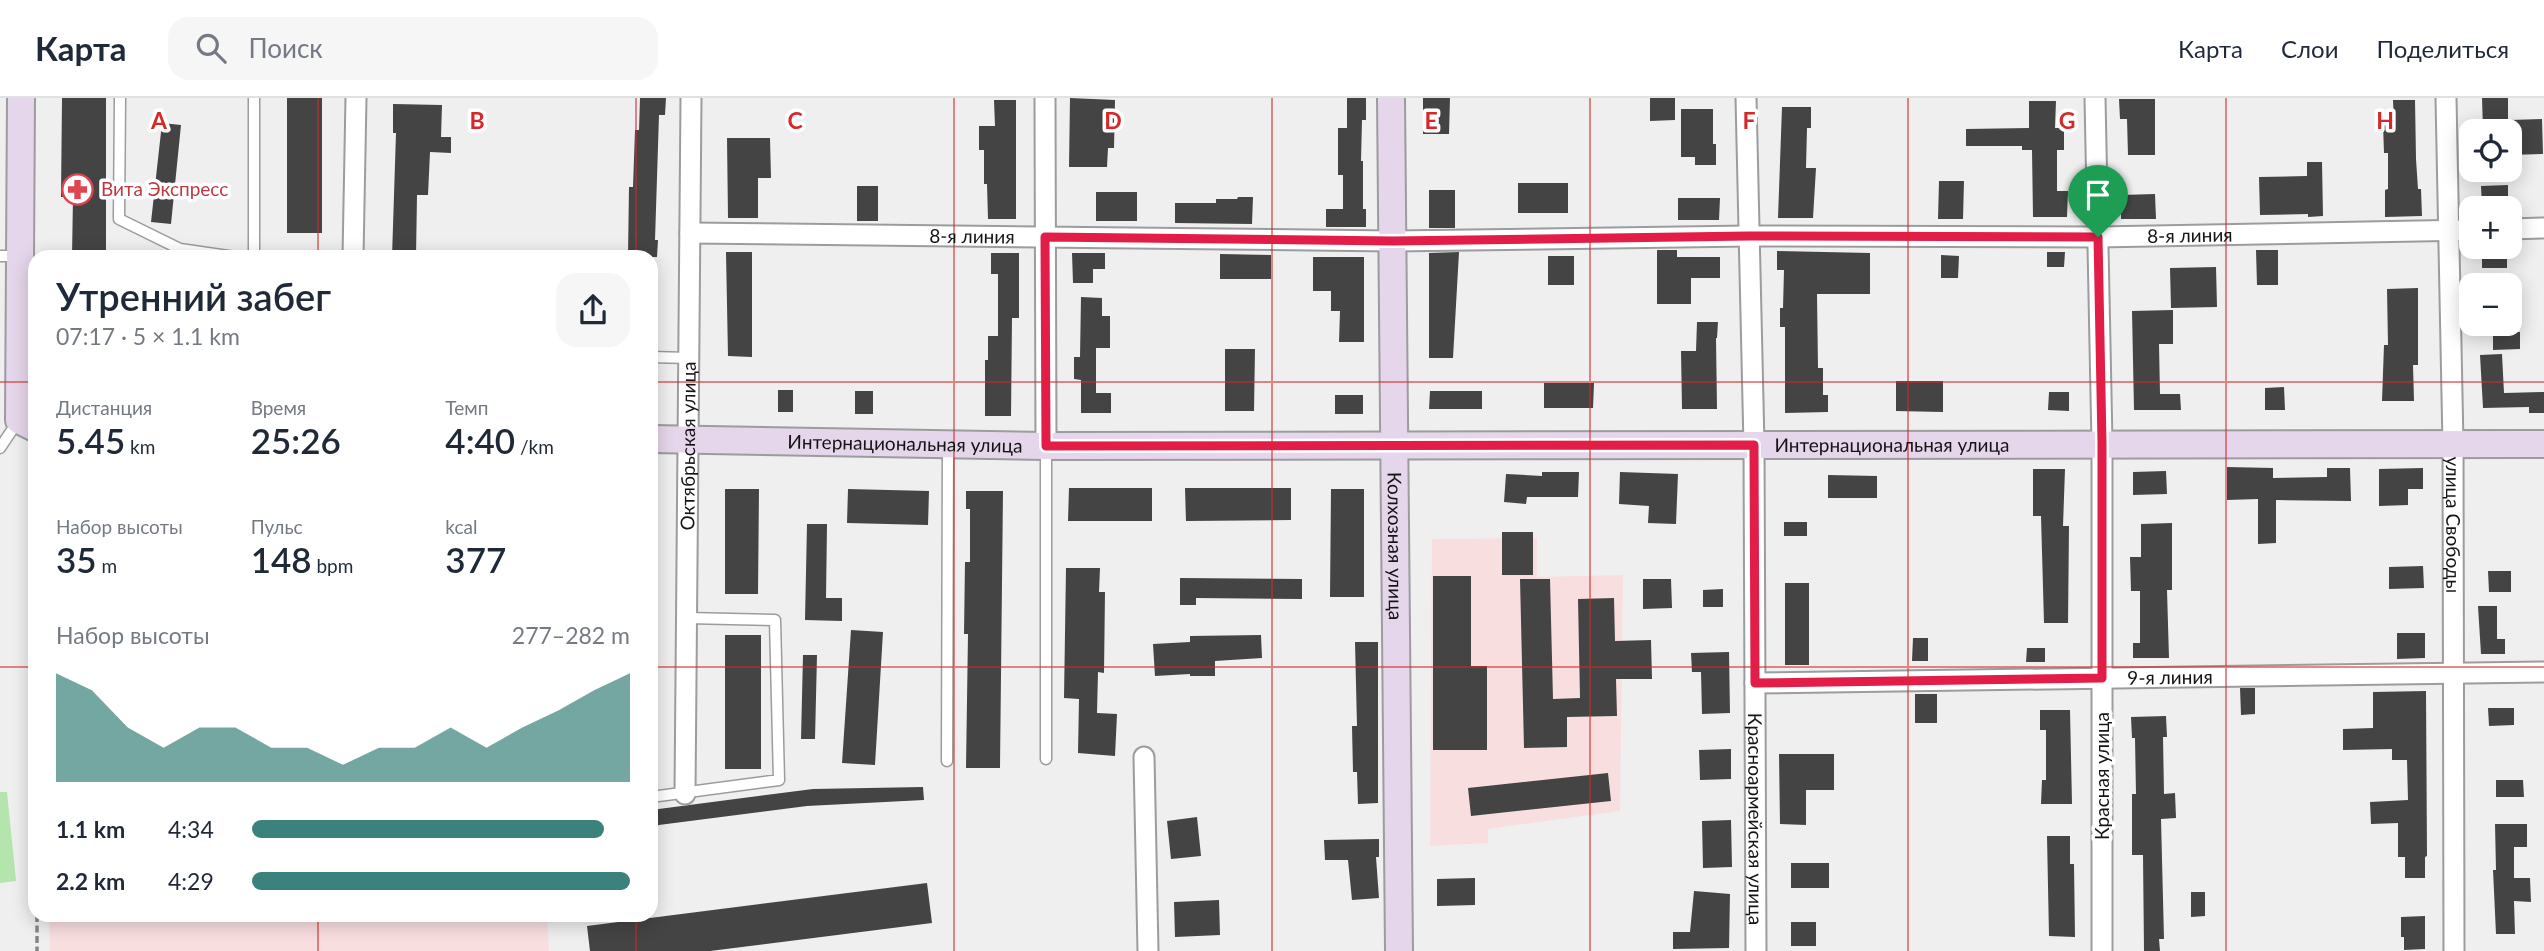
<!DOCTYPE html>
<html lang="ru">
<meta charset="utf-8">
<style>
:root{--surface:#fff;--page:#f6f6f7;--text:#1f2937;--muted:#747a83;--line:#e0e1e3;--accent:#3b827c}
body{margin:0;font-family:Lato,sans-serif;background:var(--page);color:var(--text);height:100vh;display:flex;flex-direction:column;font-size:26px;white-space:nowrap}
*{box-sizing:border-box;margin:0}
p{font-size:23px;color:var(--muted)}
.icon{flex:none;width:38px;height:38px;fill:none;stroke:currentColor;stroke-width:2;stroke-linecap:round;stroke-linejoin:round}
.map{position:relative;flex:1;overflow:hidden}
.drawer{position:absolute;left:28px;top:152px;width:630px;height:672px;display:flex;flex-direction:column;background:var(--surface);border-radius:21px;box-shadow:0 4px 18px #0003}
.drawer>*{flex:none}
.buttons{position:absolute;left:2459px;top:21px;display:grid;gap:14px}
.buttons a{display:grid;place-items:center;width:63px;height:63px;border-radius:14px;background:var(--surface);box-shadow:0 4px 18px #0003;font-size:35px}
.pin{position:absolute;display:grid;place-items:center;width:60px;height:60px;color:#fff;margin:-72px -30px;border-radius:50% 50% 50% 0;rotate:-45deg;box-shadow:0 0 7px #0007}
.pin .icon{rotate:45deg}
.round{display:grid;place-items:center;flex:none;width:74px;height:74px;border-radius:21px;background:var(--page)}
.headline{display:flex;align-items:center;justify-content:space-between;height:119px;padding:0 28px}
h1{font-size:38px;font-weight:600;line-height:52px}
.figures{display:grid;grid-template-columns:repeat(3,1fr);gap:10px;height:119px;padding:7px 28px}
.figures div{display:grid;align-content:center}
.figures b{font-size:35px;font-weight:600}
.figures small{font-size:19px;font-weight:400}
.figures p{font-size:19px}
.chart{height:196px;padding:14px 28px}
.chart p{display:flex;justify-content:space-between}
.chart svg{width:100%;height:126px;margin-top:7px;fill:var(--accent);opacity:.7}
ul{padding:0 28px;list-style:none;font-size:23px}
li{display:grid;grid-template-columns:112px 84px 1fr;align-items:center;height:52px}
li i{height:18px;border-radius:9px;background:var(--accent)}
header{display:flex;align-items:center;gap:42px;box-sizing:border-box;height:98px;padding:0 35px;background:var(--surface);border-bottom:2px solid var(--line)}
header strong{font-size:33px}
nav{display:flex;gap:38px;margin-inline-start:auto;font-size:24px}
.search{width:490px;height:63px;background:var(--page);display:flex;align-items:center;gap:18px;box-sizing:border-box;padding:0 24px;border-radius:21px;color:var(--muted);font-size:26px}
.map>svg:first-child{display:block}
.industrial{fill:#f9dee0}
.green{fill:#b5e4ae}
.building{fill:#444445}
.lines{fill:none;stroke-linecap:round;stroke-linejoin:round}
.lane-casing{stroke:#9b9c9d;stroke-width:13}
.street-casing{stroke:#9b9c9d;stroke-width:23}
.secondary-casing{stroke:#9b9c9d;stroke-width:30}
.path{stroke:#858585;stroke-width:3.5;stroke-dasharray:7 3.5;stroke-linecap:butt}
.lane{stroke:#fff;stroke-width:10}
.street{stroke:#fff;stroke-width:19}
.secondary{stroke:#e6d6eb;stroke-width:26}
.route-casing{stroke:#fff;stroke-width:14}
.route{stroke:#e11d48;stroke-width:9}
.grid{fill:none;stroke:#d62828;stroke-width:2;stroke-opacity:0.55}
.labels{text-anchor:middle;stroke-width:7;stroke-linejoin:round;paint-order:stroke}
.health-label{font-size:19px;fill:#be3a42;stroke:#fff;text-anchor:start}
.street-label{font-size:19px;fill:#141414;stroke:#fff}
.grid-label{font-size:23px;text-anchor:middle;font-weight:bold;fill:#d62828;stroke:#fff;stroke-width:7;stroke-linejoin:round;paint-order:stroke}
</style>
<header>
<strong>Карта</strong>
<div class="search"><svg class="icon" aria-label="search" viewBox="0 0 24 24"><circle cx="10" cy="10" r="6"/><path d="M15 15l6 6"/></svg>Поиск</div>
<nav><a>Карта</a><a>Слои</a><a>Поделиться</a></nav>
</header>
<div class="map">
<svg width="2544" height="853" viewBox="0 0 2544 853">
<rect width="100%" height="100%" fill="#efeff0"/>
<!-- industrial -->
<path class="industrial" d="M1537 440V479L1623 477 1620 713 1488 731V745L1430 748 1432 441Z
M49 817H547L549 853H50Z"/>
<!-- green -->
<path class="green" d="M0 694H7L16 783 0 785Z"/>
<!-- building -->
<path class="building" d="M62 0H106V159H72L73 99H61Z
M287 0H322V135H287Z
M640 0H666L665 17H659L655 142H658L657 159H628L629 89H633L635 32H639Z
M1070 0 1115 2 1114 50H1108L1107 69H1069Z
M1347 0H1366V22H1362L1361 63H1363V111H1366V129H1326V111H1343V77H1338V30H1347Z
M1423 0H1450L1449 36H1423Z
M1650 0H1675V22L1650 23Z
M2482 0H2508V33H2483Z
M2119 1H2155V57H2128L2127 21H2120Z
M994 2H1016V121H988L987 86H984V52H979V28H995Z
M2393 2H2415L2416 61 2418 91H2421L2422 118 2385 119V92L2388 91V55H2384L2383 26H2394Z
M2029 3H2056L2055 30H2064V52H2057V93H2068L2067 119H2033L2032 52H2022V48H1966V31L2029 30Z
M393 6 442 7 441 39H451V55L430 54 428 97H417L416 159H392L396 35H393Z
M1782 9H1811V30H1807L1806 70H1816L1813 120H1778Z
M1681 11H1713V46H1716V67H1695V59H1681Z
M2542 21 2543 56 2510 57V22Z
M162 25 181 27 171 126 151 124Z
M727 40H770L771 80H758V120H728Z
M2307 64H2322L2323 118 2308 119V116L2260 117 2259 79 2307 78Z
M1939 83H1964L1963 121H1938Z
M1518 85H1568V115H1518Z
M2508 87V108H2482L2481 88Z
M857 88H878V123H857Z
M1429 92H1455V130H1429Z
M1096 94H1137V123H1096Z
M2155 96 2156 121H2121V97Z
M1238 99H1253L1252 126 1175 125V105H1216V101H1237Z
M1678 100H1720L1719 122H1678Z
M2482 149H2507V170H2482Z
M1657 152H1677V159H1720V180H1691V206H1657Z
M2256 152H2278V187H2257Z
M1777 153 1870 155V196H1817L1818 270H1823V297H1828V314L1785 315V229H1780V210H1783L1784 172H1777Z
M726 154H752V259L728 258Z
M1459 154 1453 260H1429V155Z
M2047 154H2065L2064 169H2047Z
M991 155H1019V220H1012L1011 318H985V262H988V238H998V176H991Z
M1072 155H1105V171H1093V185H1073Z
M1220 156 1271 157V181H1220Z
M1941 157 1959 158 1958 180H1941Z
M1548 158H1574V187H1548Z
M1313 159H1364V244H1339L1340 213H1331V193H1313Z
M2216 169 2217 209 2171 210 2170 170Z
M2418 190V267H2413L2414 303H2382L2384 247H2388L2387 191Z
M1081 199 1102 200V218H1110V250H1096V295H1111V315H1081V282L1074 281V259H1080Z
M2173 212V246H2159L2160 296H2180L2181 312H2134L2132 213Z
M1697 224H1718L1717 240H1716L1717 311H1682L1681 253H1696Z
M2493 234H2520V251L2493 252Z
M1225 251H1255L1254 313H1225Z
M2502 256 2504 295 2544 294V315H2529V309L2483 310 2480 257Z
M1896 283H1943V314L1896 313Z
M1544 285H1594L1593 310H1544Z
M2284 289 2285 312H2265V290Z
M778 292H793V314H778Z
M855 293H873V316H855Z
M1430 293H1482V311H1429Z
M2049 294H2069V313L2048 312Z
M1335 297H1363V316H1335Z
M2227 369 2273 370V380L2327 379V370H2350L2351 403 2276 402V445L2258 446V401L2227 402Z
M2423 370V391H2408V407L2379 408V371Z
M2033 371H2065L2063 428H2069L2068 525H2044L2041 418H2033Z
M2166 373 2167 396 2133 397V374Z
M1542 374H1579L1578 399H1527L1526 406 1504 404 1506 376 1542 378Z
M1620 374 1678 376 1676 426 1648 425 1649 408 1619 406Z
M1828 377 1877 378V400H1828Z
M1069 390H1152V423H1068Z
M1185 390H1291V422L1186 423Z
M725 391H759L758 496H725Z
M848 391 929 393 928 427 847 425Z
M1331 391H1364V499H1330Z
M966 393H1003L1000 670H966L968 536H964L965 464H970V411H966Z
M1784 424H1807V438H1784Z
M2172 425V492H2167L2169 560H2133V545H2140V493H2131L2130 459H2141V426Z
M807 426H827L826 500H842V523L805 522Z
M1502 434H1533V477H1502Z
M2423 468 2424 490 2389 491V469Z
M1066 470H1100L1099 494H1105L1104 575 1098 574 1097 615 1117 616 1115 658 1078 655 1079 601 1064 600Z
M2488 473H2511V494H2489Z
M1433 478H1471V568H1487V652H1433Z
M1180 480 1302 481V501L1196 500V507H1180Z
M1520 481H1550L1553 601 1580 600 1578 501 1614 500 1615 543 1651 542 1652 581H1616L1617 618 1567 619V649L1524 650Z
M1643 481H1671L1672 510 1643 511Z
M1785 485H1809V567H1785Z
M1723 491V509H1703V492Z
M2478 508H2497V541H2505V556H2481Z
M851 532 883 534 875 667 842 665Z
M2397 535H2425V560L2397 561Z
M725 537H761V671H725Z
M1261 537 1262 560 1215 563V578H1190V576L1155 578 1153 546 1190 544V538Z
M1913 540H1928V563H1912Z
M1355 544H1378V705L1358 706 1357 674H1353L1352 628H1357Z
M2027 550H2045V564H2026Z
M1729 554 1730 615 1702 616 1701 574H1692L1691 555Z
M803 557H817L815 641H801Z
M2240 590H2255V616L2241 617Z
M2426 593 2427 758 2425 759V780H2405V759H2398V725L2371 726 2370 704 2408 702 2407 662H2392V651L2343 652V631L2373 630V594Z
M1915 596H1937V625H1915Z
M2488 610H2514V627L2489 628Z
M2040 612H2070L2072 706H2041L2042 682H2046V632H2040Z
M2166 618 2167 639H2163L2164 696 2175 695 2176 720 2161 721 2164 841H2159L2160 853H2144L2143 757H2132V696H2136L2135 640H2132L2131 619Z
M1731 651V681L1700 682 1699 652Z
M1779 656H1834V692H1806V727L1780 726Z
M1608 675 1611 703 1471 718 1468 690Z
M2496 682H2523L2524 699H2496Z
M923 689 924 702 807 708 651 728V712L813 691Z
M1197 719 1201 758 1171 761 1167 723Z
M1731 722 1732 769 1703 770 1702 723Z
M2495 726H2527V749H2514V780H2530L2531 804 2514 803 2515 836H2496L2493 772H2496Z
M2047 738H2070V766H2074L2075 839 2049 838Z
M1379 741V759H1376L1379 800 1352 802 1348 762H1325L1324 742Z
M1791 765H1829V790H1791Z
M1475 780V807L1437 808V781Z
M927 785 932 825 710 853H590L587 828Z
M1694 793 1730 796 1729 850 1673 851V834H1690Z
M2191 794H2205V818L2191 819Z
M1219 802 1220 837 1175 839 1174 804Z
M2425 818V851L2404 852V839H2401V819Z
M1791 824H1816V848H1791Z"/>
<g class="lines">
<defs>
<path id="lane" d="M120 0 119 121 180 151 235 159
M0 158H19
M254 159V0
M651 259 689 260
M0 350 18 323
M1046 350V661
M947 663 948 347
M651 699 779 682 775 522 687 520"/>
<g id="street">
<path d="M1045 0 1046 348"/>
<path id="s1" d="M1746 0 1754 347 1756 853"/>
<path d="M2095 0 2102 345V853"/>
<path id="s2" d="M2446 0 2453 346 2454 853"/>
<path d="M2510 131 2544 130"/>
<path id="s3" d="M690 135 1393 143 1749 138 2098 139 2471 132"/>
<path d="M353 159 356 0"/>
<path id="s4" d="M1755 585 2544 574"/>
<path d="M1144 659 1148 853"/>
<path id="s5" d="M685 696 691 0"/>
</g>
<g id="secondary">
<path d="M21 0 19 322 35 330"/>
<path id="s6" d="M1391 0 1399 853"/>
<path id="s7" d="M651 341 1046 348 2544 346"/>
</g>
</defs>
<!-- lane casing -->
<use href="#lane" class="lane-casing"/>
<!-- street casing -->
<use href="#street" class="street-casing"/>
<!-- secondary casing -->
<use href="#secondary" class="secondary-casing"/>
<!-- path -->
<path class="path" d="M37 817V853"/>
<!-- lane -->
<use href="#lane" class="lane"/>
<!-- street -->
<use href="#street" class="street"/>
<!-- secondary -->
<use href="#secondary" class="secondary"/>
</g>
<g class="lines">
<defs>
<path id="route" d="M1749 138 2098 139 2102 345V580L1755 585 1754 347 1046 348 1045 139 1393 143Z"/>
</defs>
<!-- route casing -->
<use href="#route" class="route-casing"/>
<!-- route -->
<use href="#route" class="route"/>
</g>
<!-- grid -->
<path class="grid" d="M318 0V159M636 0V159M954 0V853M1272 0V853M1590 0V853M1908 0V853M2226 0V853M0 284H35M651 284H2544M0 569H35M651 569H2544M318 817V853M636 817V853"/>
<!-- icons -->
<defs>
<symbol id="pharmacy-ring" viewBox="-11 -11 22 22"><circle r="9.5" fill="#fff" stroke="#e0444e" stroke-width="1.5"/><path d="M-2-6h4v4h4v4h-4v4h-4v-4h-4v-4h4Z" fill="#e0444e"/></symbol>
</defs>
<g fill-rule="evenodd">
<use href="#pharmacy-ring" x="60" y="74" width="35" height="35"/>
</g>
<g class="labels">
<!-- health labels -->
<g class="health-label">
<text x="101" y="98">Вита Экспресс</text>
</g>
<!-- street labels -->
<g class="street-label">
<text dy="7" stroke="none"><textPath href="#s3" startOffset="1500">8-я линия</textPath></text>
<text dy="7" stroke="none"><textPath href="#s3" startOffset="282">8-я линия</textPath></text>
<text dy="7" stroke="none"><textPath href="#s7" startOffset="254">Интернациональная улица</textPath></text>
<text dy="7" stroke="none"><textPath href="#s7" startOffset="1241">Интернациональная улица</textPath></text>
<text dy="7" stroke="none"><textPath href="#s5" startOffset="348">Октябрьская улица</textPath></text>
<text dy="7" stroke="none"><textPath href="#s2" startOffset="427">улица Свободы</textPath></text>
<text dy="7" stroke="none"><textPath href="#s6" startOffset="448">Колхозная улица</textPath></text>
<text dy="7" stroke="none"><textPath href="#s4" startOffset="415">9-я линия</textPath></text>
<text transform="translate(2102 678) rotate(-90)" y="7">Красная улица</text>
<text dy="7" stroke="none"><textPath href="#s1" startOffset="721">Красноармейская улица</textPath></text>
</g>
</g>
<g class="grid-label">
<text x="159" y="31">A</text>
<text x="477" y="31">B</text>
<text x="795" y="31">C</text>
<text x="1113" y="31">D</text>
<text x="1431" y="31">E</text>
<text x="1749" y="31">F</text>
<text x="2067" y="31">G</text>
<text x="2385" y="31">H</text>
</g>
</svg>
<div class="buttons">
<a><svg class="icon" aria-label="locate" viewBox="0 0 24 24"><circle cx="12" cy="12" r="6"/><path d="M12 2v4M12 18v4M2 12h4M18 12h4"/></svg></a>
<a>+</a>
<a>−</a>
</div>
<div class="pin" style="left:2098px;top:139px;background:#1e9e55"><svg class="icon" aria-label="arrive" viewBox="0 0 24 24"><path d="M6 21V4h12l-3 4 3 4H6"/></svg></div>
<section class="drawer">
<div class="headline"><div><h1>Утренний забег</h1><p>07:17 · 5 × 1.1 km</p></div><a class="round"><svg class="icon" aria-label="share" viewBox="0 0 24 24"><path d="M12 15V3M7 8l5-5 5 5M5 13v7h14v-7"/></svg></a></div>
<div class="figures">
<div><p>Дистанция</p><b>5.45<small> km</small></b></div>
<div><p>Время</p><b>25:26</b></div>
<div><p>Темп</p><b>4:40<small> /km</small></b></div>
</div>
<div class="figures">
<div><p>Набор высоты</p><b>35<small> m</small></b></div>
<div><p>Пульс</p><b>148<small> bpm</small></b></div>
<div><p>kcal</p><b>377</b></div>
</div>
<div class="chart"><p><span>Набор высоты</span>277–282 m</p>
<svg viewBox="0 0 160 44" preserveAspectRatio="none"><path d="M0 44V6L10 12L20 25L30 32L40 25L50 25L60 32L70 32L80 38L90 32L100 32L110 25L120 32L130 25L140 19L150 12L160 6V44z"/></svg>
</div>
<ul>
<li><b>1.1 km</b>4:34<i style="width:93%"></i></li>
<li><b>2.2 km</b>4:29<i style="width:100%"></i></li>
</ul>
</section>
</div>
